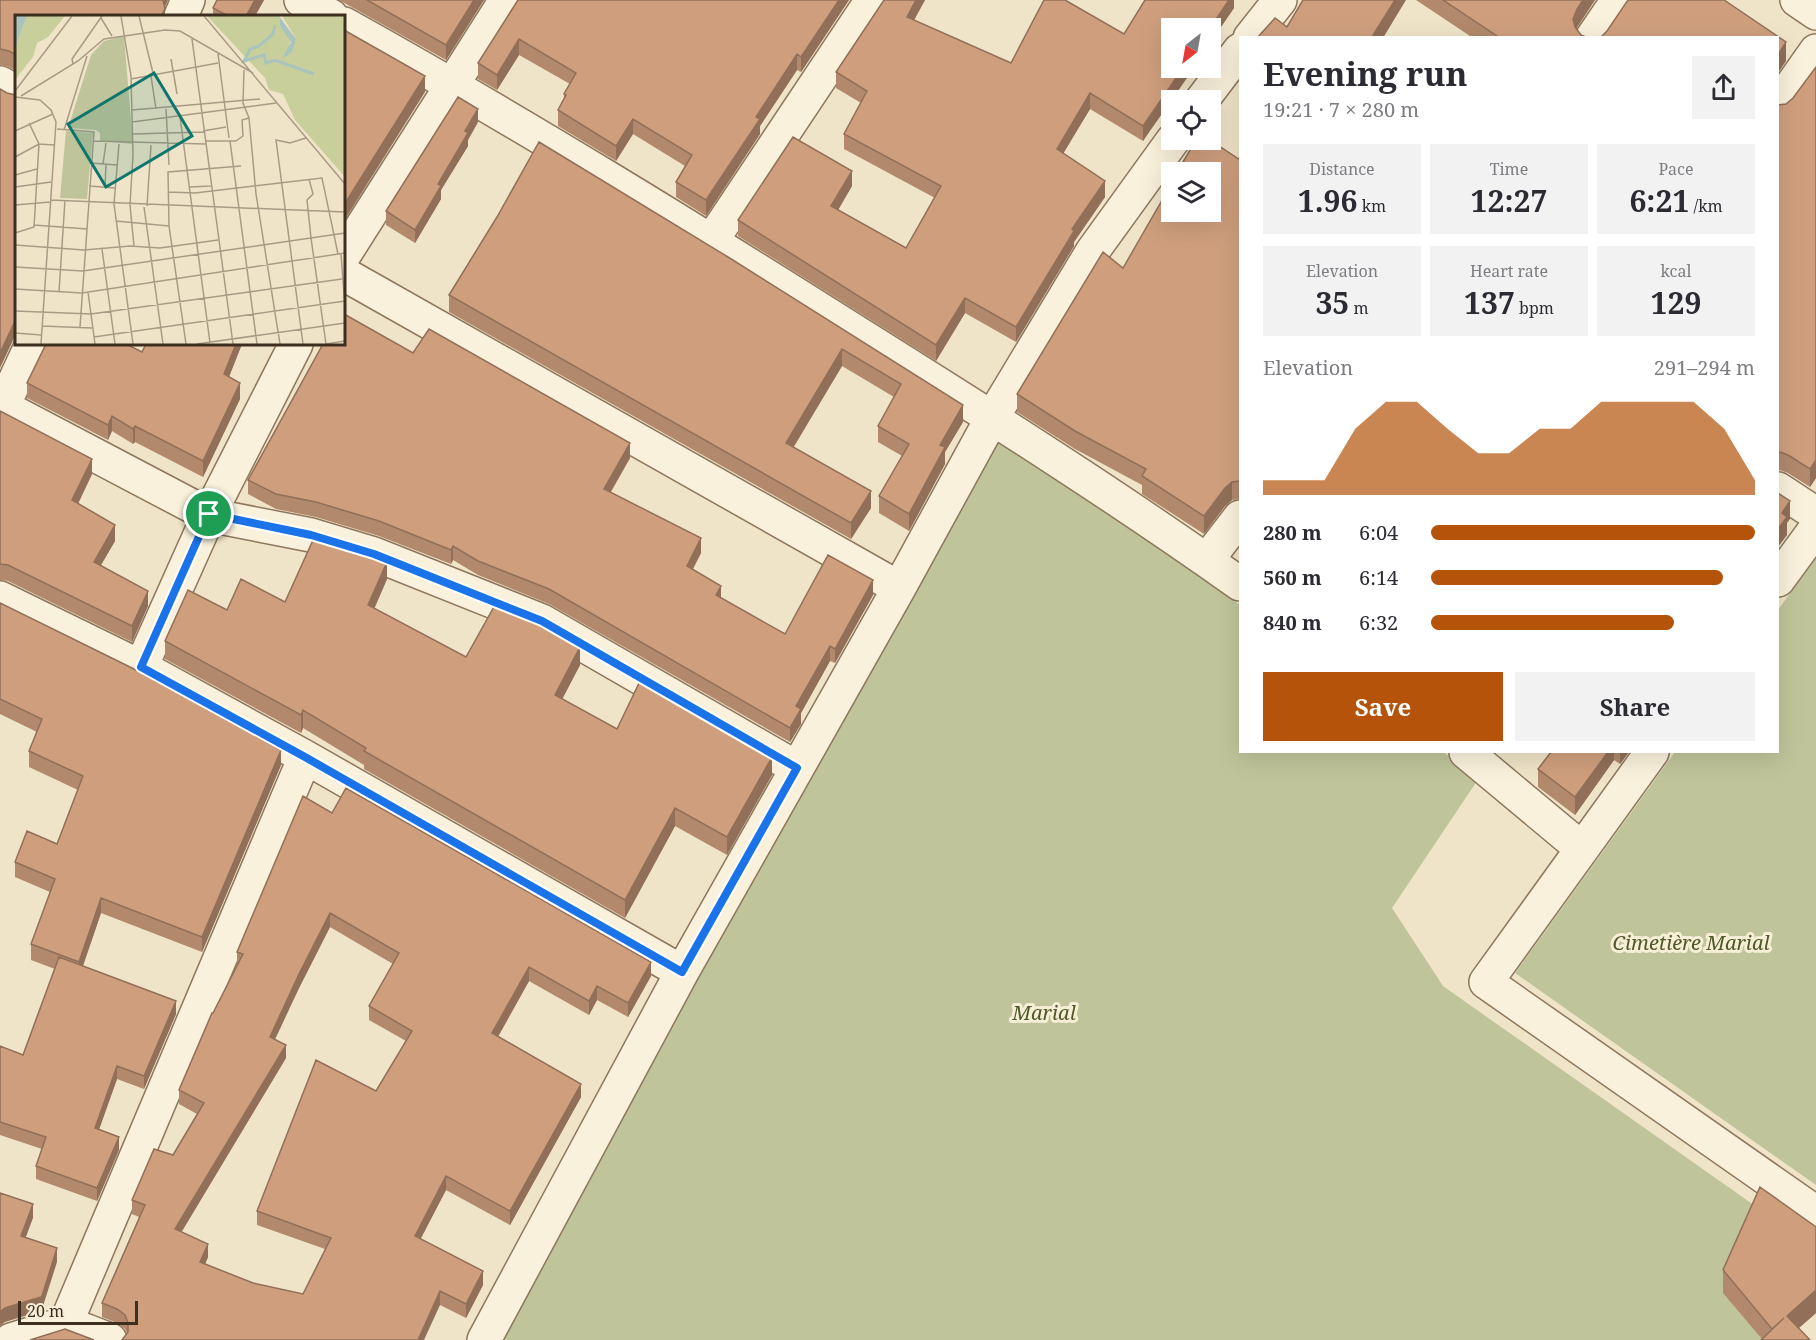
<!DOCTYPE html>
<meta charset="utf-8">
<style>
:root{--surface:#fff;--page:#f2f2f3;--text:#2b2b33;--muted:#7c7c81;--accent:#b45309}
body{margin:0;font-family:"Noto Serif",serif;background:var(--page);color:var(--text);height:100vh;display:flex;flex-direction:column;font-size:22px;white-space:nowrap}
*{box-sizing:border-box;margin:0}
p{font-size:20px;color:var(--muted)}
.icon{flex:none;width:33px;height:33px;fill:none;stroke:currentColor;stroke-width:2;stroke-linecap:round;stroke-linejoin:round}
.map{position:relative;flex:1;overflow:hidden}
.sheet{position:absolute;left:1239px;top:36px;width:540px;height:717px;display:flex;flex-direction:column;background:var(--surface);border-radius:0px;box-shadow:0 6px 24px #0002}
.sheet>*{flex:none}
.needle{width:39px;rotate:211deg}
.buttons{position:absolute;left:1161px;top:18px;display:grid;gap:12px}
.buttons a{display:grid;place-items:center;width:60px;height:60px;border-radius:0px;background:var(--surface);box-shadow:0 6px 24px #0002;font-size:30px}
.scale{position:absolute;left:18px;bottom:15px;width:120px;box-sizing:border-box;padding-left:6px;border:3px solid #3d2e20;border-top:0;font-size:16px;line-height:21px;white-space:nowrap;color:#3d2e20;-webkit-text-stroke:4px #f7eed8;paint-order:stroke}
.pin{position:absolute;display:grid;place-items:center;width:51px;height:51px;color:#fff;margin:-26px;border:3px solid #fff;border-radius:50%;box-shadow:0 2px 6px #0007}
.round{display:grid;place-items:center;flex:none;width:63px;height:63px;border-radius:0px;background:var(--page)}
.overview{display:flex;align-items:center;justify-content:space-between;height:102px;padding:0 24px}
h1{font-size:33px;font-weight:700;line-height:45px}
.stats{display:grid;grid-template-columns:repeat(3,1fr);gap:9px;height:102px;padding:6px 24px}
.stats div{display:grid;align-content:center;border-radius:0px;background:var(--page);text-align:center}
.stats b{font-size:30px;font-weight:700}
.stats small{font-size:16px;font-weight:400}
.stats p{font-size:16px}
.chart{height:168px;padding:12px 24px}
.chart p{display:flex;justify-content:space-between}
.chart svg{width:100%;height:108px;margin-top:6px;fill:var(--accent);opacity:.7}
.cta{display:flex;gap:12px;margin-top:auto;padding:12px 24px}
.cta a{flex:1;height:69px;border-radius:0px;background:var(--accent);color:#fff;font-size:24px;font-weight:700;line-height:69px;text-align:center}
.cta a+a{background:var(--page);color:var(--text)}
ul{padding:0 24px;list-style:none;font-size:20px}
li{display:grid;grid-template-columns:96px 72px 1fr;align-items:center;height:45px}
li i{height:15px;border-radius:8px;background:var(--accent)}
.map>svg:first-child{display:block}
.cemetery{fill:#bfc49a}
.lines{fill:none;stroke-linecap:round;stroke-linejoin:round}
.minor-casing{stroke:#8d765c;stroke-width:36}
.minor{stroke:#faf1dc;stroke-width:33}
.wall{fill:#b2896c;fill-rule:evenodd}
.shaded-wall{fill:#916f58}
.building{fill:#cf9f7d;stroke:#916f58;stroke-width:1.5;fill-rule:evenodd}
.route-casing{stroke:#fff;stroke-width:12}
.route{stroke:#1a73e8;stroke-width:8}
.labels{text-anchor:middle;stroke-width:6;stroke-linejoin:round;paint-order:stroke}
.park-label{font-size:20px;font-style:italic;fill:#4d5a26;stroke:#f7eed8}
.inset-river{fill:none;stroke:#a9c4bc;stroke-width:3}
.inset-road{fill:none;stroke:#a89b85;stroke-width:1.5}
.view{fill:#0f766e;fill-opacity:0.15;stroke:#0f766e;stroke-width:3}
.inset-edge{fill:none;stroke:#3d2e20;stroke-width:3}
</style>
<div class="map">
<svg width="1816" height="1340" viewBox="0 0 1816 1340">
<rect width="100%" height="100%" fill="#f0e4c8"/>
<!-- cemetery -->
<path class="cemetery" d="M994 433 1240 605V752H1443L1479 778 1392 908 1443 986 1816 1249V1313L1785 1340H501L712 936Z
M1816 557V1185L1515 973 1675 752H1778V610Z"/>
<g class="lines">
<defs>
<path id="minor" d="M301 0 331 16
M1797 0 1816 13
M181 16 188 0
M344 24C522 123 695 230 867 339 993 418 1119 498 1240 584
M1250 38 1280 0
M1592 38 1618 0
M0 83 16 92
M1202 100 1240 50
M1778 105 1816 51
M712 240 872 0
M344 255 506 0
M344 274 899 588
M0 405 209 515 311 535 374 554 542 621 797 768
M3 406 32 344
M1778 489 1816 514
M1207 560 1240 517
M1778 580 1816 528
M0 598 141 667 305 757 682 972
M141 667 209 515 296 344
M1466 752 1581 848
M1652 752 1486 982 1816 1213
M66 1323 305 757
M11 1340 66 1323 110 1340
M484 1340 682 972 899 588 992 418 1092 252 1173 140"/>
</defs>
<!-- minor casing -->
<use href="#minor" class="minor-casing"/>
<!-- minor -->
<use href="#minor" class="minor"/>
</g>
<!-- wall -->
<path class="wall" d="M0 0H168L164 8 165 16H16V71L9 67 0 65Z
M264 0 255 16H213V8Z
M339 0H484L446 60Z
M518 0H849L801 72 797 70 760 126V134L706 216 676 197V182L685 166 633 134 616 161 558 126V110L564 100V94L570 84 519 55 497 90 478 79V63Z
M884 0H925L914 20 1011 63 1124 34 1234 0V8L1210 43V28L1143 141 1090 109 1063 153 1105 197 1074 242V246L1016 342 965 313 936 361 738 236V220L852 186 838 210 906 248 935 198 844 149V134L861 103 836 88V72Z
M1416 0H1595L1576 29 1581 35 1588 38H1473Z
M1816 67V478L1810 487 1788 473 1780 470 1778 471V105L1786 104 1793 98Z
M478 122 468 140V146L441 190V199L415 243 386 225V211Z
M539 142 963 422 945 452V464L909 531 879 513V496L902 456 878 442V426L894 397 842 366 793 447 871 508 851 539 449 312V295L497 217Z
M1240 160V499L1232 500 1225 506 1204 534 1142 494V485L1075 449 1017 412V394L1123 268Z
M146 344H242L229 377 240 399 203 477 135 442 133 444 112 431 108 440 27 398V383L142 352Z
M413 353 630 458 611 492 701 553 693 569 721 598 785 634 873 595 835 663 830 661 801 713V724L790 742 549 604 478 575 453 560 451 564 379 536 316 517 276 509 248 494V480Z
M0 411 92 474 78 504 115 541 101 565 148 606 132 642 8 581 0 580Z
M387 579 374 609 466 657 580 665 562 699 617 729 772 775 727 855 675 826 625 918 364 769V765L303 728 301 733 165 659V641L227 610 285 602Z
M0 603 281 765 202 952 101 913 83 966 176 1014 144 1089 117 1079 99 1129 119 1150 97 1201 36 1179V1166L42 1149 0 1135V1046L23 1055 55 969 31 960V944L50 892 15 877V862L57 844 78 790 29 767V751L37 732 0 714Z
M1551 752H1629L1620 764 1614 760 1575 815 1538 787V769Z
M332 813 651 976 628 1017 597 1000 589 1015 529 981 498 1037 581 1097 510 1225 446 1190 420 1239 483 1285 466 1318 440 1305 127 1333 125 1329 117 1323 102 1317V1303L139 1217 132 1214V1200L173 1155 197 1114 179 1104V1090L213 1013 237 966V952ZM330 927 393 964 369 1006V1020L406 1041 376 1091 257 1211V1225L325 1249 303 1294 253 1283 205 1264 208 1257 181 1232 286 1058 275 1039 299 988Z
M1816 1227V1313L1799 1328 1762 1339 1723 1293V1270Z"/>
<!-- shaded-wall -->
<path class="shaded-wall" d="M163 0H168L164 9H165V16H161Z
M255 0H264L255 16H246Z
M474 0H484L446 60V45Z
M839 0H849L801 72V57Z
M916 0H925L907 33V17Z
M1229 0H1234V8L1210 43V28Z
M1395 0H1406L1383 38H1373V35Z
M1583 0H1595L1577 27 1573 37V19L1577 9Z
M519 39V55L497 90V75Z
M1786 42V61L1778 73V55Z
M797 54V70L760 126V134L706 216V200L756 117Z
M1183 68H1194L1143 141V126Z
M425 76V92L344 221V205Z
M1090 93V109L1057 164V149Z
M478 109V122L468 140V146L441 190V199L415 243V230L465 131Z
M633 119V134L616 161V146Z
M852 171V186L831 222V206Z
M1105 181V197L1074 242V246L1016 342V327L1072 229Z
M965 298V313L936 361V345Z
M16 319V334L0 368V353Z
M236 344H242L224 389V374Z
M842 349V366L786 460V443Z
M240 383V399L203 477V461Z
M963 405V422L945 452V464L909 531V514L940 445Z
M112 416V431L108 440V425Z
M135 426V442L133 444V429Z
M630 443V458L604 503V489Z
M92 459V474L72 516V500Z
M1816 460V478L1810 487V469Z
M1232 482V500L1225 506 1204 534V516L1225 488Z
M871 491V508L851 539V523Z
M1790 501V519L1787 523V535L1778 547V529L1782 513Z
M115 525V541L94 577V562Z
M701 538V553L687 580V566Z
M453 546V560L451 564V550Z
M387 562V579L368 623V605Z
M873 580V595L835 663V649Z
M721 586V600L716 595Z
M148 591V606L132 642V626Z
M830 646V661L801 713V724L790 742V728L796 706Z
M580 647V665L555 713V695Z
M303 710V728L301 733V715Z
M281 750V765L202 952V937Z
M1608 752H1614V760L1575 815V797Z
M1620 752H1629L1620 764Z
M772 757V775L727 855V837Z
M675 808V826L625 918V900Z
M101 898V913L79 977V962Z
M330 913V927L299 988 270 1050V1037L299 974Z
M651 962V976L628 1017V1003Z
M529 967V981L492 1047V1033Z
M597 986V1000L589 1015V1001Z
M176 1001V1014L144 1089V1076Z
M286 1045V1058L175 1243V1229Z
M117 1066V1079L95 1141V1128Z
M581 1084V1097L510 1225V1211Z
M119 1137V1150L97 1201V1188Z
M446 1176V1190L415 1250V1236Z
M33 1204V1218L21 1250V1236Z
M208 1244V1257L200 1276V1262Z
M57 1248V1262L44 1303V1310L5 1322 0 1326V1312Z
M483 1271V1285L466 1318V1304Z
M1816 1290V1313L1787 1338V1316Z
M440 1291V1305L424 1340H418Z"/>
<!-- building -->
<path class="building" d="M0 0H163L165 9 161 16H16V55L9 51 0 49Z
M217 0H255L246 16H228L213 8Z
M367 0H474L446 45Z
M518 0H839L801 57 797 54 756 117 760 119 706 200 676 182 692 155 633 119 616 146 558 110 566 95 564 94 576 73 519 39 497 75 478 63Z
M884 0H916L907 17 1011 63 1044 0H1065L1124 34 1145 0H1229L1210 28H1172V68H1183L1143 126 1090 93 1057 149 1105 181 1072 229 1074 231 1016 327 965 298 936 345 738 220 793 137 852 171 831 206 906 248 941 186 844 134 867 91 836 72Z
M1303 0H1395L1373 35 1377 38H1257L1275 18 1287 27Z
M1443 0H1583L1577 9 1573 19 1575 27 1581 35 1588 38H1500Z
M1628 0H1724L1786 42 1778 55V38H1596L1601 37 1607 31Z
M344 30 425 76 344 205Z
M1816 67V460L1810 469 1788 455 1780 452 1778 453V105L1786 104 1793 98Z
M0 89 7 93 16 95V319L0 353Z
M458 97 478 109 465 131 468 133 438 184 441 186 415 230 386 211Z
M1196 140H1210L1240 160V481L1232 482 1225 488 1204 516 1142 476 1146 469 1075 431 1017 394 1103 252 1123 268 1172 183V212H1210V172H1177Z
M539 142 728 257 963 405 940 445 945 447 909 514 879 496 909 444 878 426 901 384 842 349 786 443 871 491 851 523 449 295 497 217Z
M344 314 413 353 429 329 630 443 604 489 701 538 687 566 721 586 716 595 785 634 828 555 873 580 835 649 830 646 796 706 801 709 790 728 549 589 478 561 453 546 451 550 379 521 316 502 276 494 248 480 323 344H344Z
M46 344H126L142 352 146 344H236L224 374 240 383 203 461 135 426 133 429 112 416 108 425 27 383Z
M0 411 92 459 72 500 115 525 94 562 148 591 132 626 8 565 0 564Z
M1778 493 1790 501 1782 513 1787 517 1778 529Z
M314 538 368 554 387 562 368 605 466 657 495 605 534 620 580 647 555 695 617 729 640 681 772 757 727 837 675 808 625 900 364 751 366 748 303 710 301 715 165 641 188 590 227 610 241 579 285 602Z
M0 603 132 668 281 750 202 937 101 898 79 962 31 944 55 879 15 862 27 831 57 844 83 776 29 751 42 719 0 699Z
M1551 752H1608L1575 797 1538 769Z
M346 788 651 962 628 1003 597 986 589 1001 529 967 492 1033 581 1084 510 1211 446 1176 415 1236 483 1271 466 1304 440 1291 418 1340H122L128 1332V1323L125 1315 117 1309 102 1303 145 1205 132 1200 154 1149 173 1155 204 1103 179 1090 212 1013H213L243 954 237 952 303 796 332 813ZM330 913 399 953 369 1006 412 1031 376 1091 316 1060 257 1211 331 1238 303 1294 253 1283 200 1262 208 1244 175 1229 286 1045 270 1037 299 974Z
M59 957 176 1001 144 1076 117 1066 95 1128 119 1137 97 1188 36 1166 46 1137 0 1122V1046L23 1055Z
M1760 1187 1816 1227V1290L1787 1316 1810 1340H1761L1784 1318 1772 1329 1723 1270Z
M0 1193 33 1204 21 1236 57 1248 42 1296H44L5 1308 0 1312Z
M65 1329 94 1340H30Z"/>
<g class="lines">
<defs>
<path id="route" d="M209 514 311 535 374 554 542 621 797 768 682 972 305 757 141 667Z"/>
</defs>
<!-- route casing -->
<use href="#route" class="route-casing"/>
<!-- route -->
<use href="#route" class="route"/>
</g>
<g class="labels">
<!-- park labels -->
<g class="park-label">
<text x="1691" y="950">Cimetière Marial</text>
<text x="1044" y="1020">Marial</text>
</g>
</g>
<!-- overview -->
<g transform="translate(15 15)">
<rect width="330" height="330" fill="#f0e4c8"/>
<path d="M12 1H50L33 22 22 28 18 42 0 65V33ZM192 1H264L265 11 276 23 272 40 281 24 267 1H330V162L280 105 268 79 254 75 250 63Z" fill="#c9cf9b"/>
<path d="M109 21 118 129 85 126V118L81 115 53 113 76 40 89 26ZM51 116 78 118 72 184 45 183Z" fill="#bfc49a"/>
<path d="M0 1H12L0 33ZM264 1 281 24 277 37 267 44 276 27 265 11Z" fill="#a9c4bc"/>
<path class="inset-river" d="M260 10 258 19 244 31 235 34 229 46 249 40 251 48 260 45 299 59"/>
<path class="inset-road" d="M106 1 116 61 118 140 115 190 119 231M124 1 138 58M189 1 330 169M86 3 97 21M177 24 218 329M203 39 214 123M156 44 162 79M58 49 57 44 87 1M229 55 228 88 234 103 241 179 265 329M136 61 141 94M116 64 203 48M0 76 57 1M6 81 63 46 89 24 150 15 165 16 238 58M0 82 25 85 36 95 41 107 26 329M151 94 154 150M117 95 245 84M165 102 195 328M117 107 261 88M42 114 79 117 65 312M49 115 72 41M0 116 38 99M188 116 211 112M118 119 189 117M78 126 191 129M190 126H221M215 126 242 329M221 126 228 121 227 105 234 103M104 129 99 189 118 329M0 142 24 129 39 130M76 148 102 150M88 149 91 128M0 160 22 154M294 164 298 179 292 185 296 223 311 329M74 171 100 173M0 172 36 167M90 172 91 149M174 172 196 171M153 177 180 178 307 163 323 239M35 185 330 197M0 190 35 187M132 191 136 130M129 192 148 329M101 206 154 211M19 210 72 214M0 218 19 212 24 129 14 108M0 230 69 235 115 231 145 233 203 225M87 234 100 329M326 239 330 292M0 252 68 256 330 218M0 274 67 278 330 238M44 277 50 185M73 277 80 329M0 296 76 299 327 264M27 311 77 313M0 318 26 320M79 322 330 286M171 329 154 211 153 157 226 151M182 329 330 308M288 329 261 125 275 128 291 123M311 329 330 326"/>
<path class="view" d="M139 58 177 121 91 172 53 109Z"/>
<rect width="330" height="330" class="inset-edge"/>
</g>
</svg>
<div class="buttons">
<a><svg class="needle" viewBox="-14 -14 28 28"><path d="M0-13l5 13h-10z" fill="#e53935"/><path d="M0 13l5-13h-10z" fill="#7c7c81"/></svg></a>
<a><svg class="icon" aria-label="locate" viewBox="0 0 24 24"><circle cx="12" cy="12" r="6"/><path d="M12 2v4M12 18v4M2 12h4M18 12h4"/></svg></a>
<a><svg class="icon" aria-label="layers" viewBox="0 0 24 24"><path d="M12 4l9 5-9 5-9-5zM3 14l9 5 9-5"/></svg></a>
</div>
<div class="scale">20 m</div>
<div class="pin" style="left:209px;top:514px;background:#1e9e55"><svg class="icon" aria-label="arrive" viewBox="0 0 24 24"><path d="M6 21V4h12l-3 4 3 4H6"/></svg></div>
<section class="sheet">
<div class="overview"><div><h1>Evening run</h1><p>19:21 · 7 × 280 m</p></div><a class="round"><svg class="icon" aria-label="share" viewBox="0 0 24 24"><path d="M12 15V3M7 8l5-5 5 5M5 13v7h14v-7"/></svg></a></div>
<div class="stats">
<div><p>Distance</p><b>1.96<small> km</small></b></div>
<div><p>Time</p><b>12:27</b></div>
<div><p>Pace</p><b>6:21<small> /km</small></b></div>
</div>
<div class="stats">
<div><p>Elevation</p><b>35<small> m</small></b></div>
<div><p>Heart rate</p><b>137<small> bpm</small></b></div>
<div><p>kcal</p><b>129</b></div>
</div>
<div class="chart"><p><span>Elevation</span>291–294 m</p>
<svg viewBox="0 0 160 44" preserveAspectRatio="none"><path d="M0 44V38L10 38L20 38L30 17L40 6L50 6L60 17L70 27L80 27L90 17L100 17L110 6L120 6L130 6L140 6L150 17L160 38V44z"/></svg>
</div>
<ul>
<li><b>280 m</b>6:04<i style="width:100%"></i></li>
<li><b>560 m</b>6:14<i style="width:90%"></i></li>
<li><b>840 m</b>6:32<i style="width:75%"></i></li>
</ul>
<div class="cta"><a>Save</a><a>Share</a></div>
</section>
</div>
